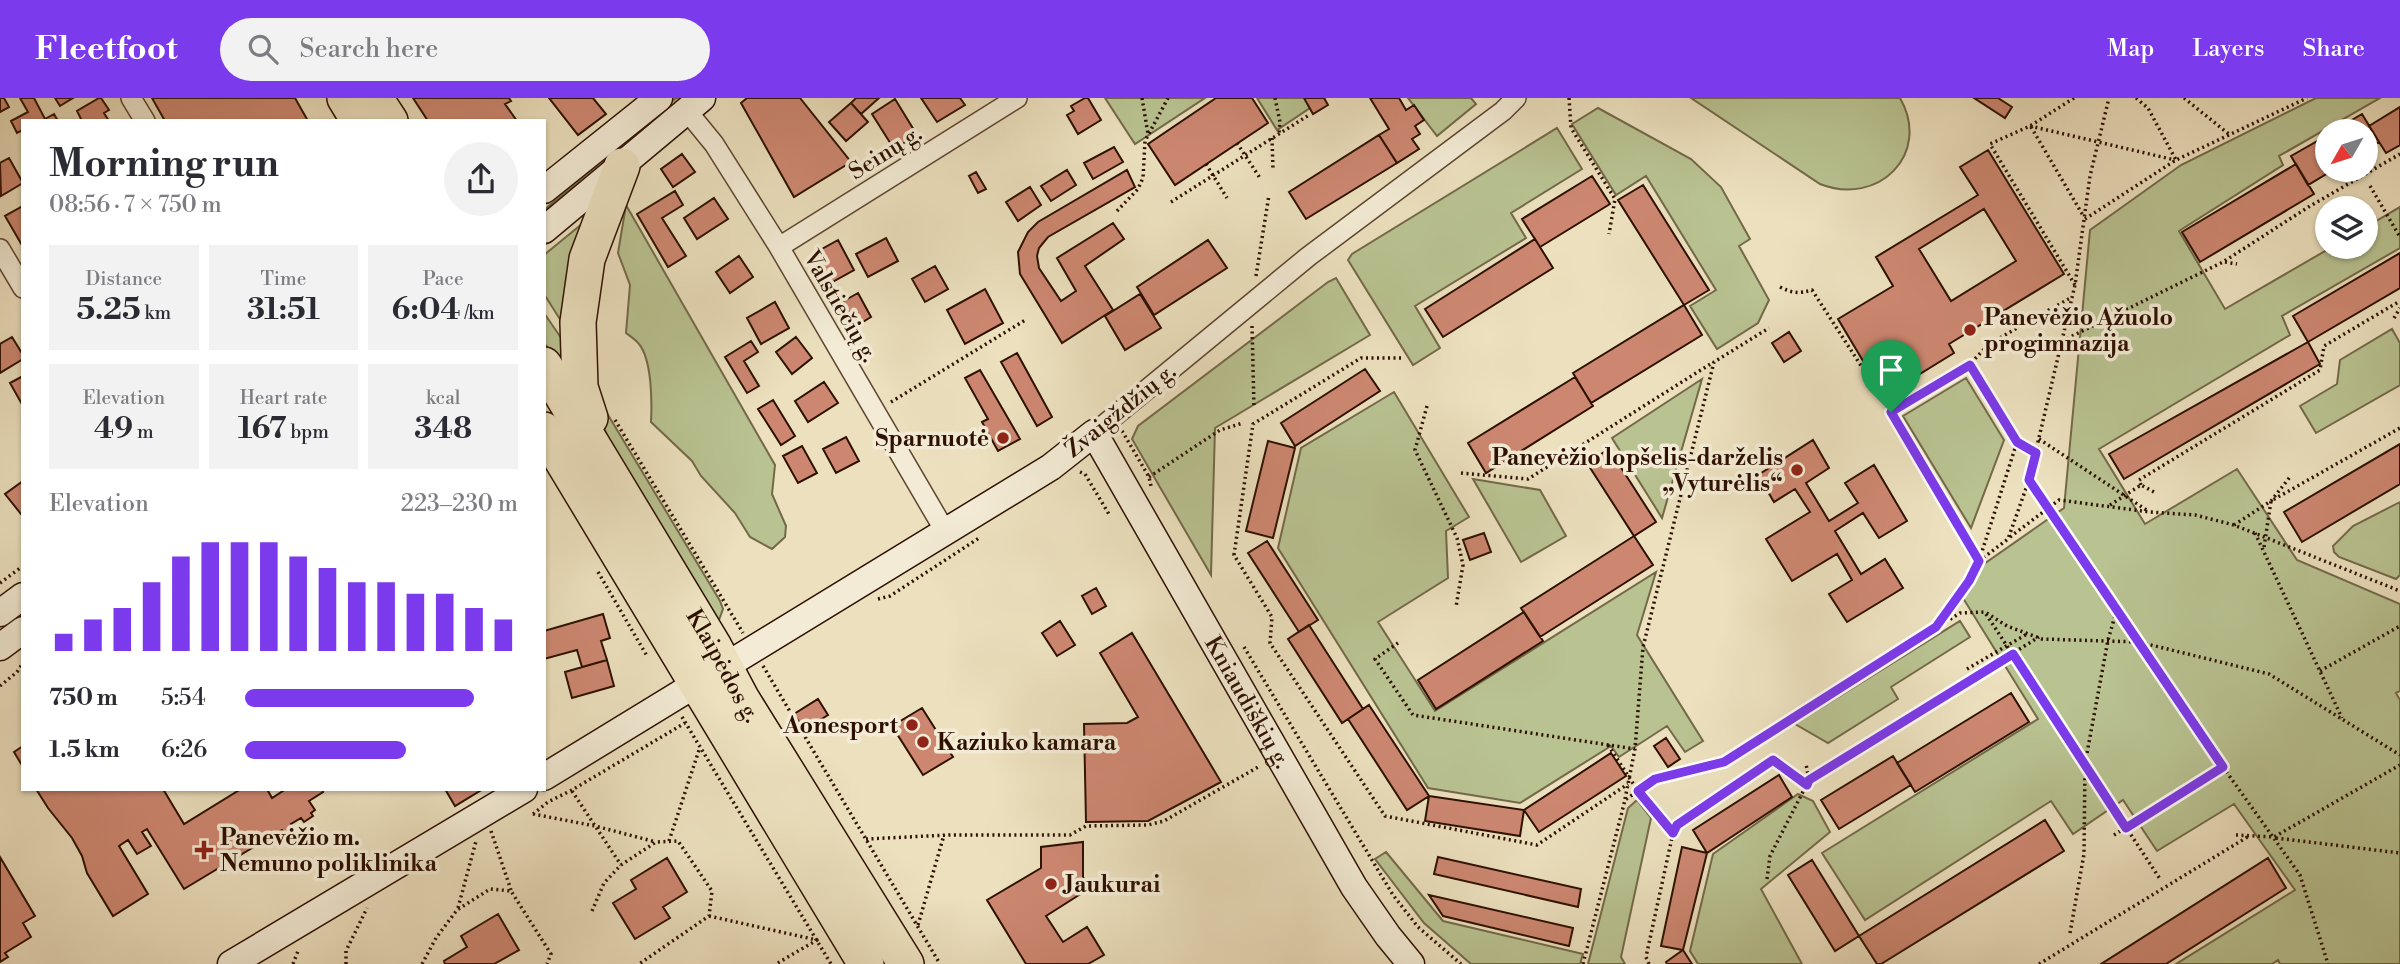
<!DOCTYPE html>
<meta charset="utf-8">
<style>
:root{--surface:#fff;--page:#f2f2f3;--text:#2b2b33;--muted:#7c7c81;--accent:#7c3aed}
body{margin:0;font-family:"Libre Bodoni",serif;background:var(--page);color:var(--text);height:100vh;display:flex;flex-direction:column;font-size:26px;white-space:nowrap}
*{box-sizing:border-box;margin:0}
p{font-size:23px;color:var(--muted)}
.icon{flex:none;width:38px;height:38px;fill:none;stroke:currentColor;stroke-width:2;stroke-linecap:round;stroke-linejoin:round}
.map{position:relative;flex:1;overflow:hidden}
.sheet{position:absolute;left:21px;top:21px;width:525px;height:672px;display:flex;flex-direction:column;background:var(--surface);border-radius:0px;box-shadow:0 2px 5px #0004}
.sheet>*{flex:none}
.needle{width:46px;rotate:231deg}
.tools{position:absolute;left:2315px;top:21px;display:grid;gap:14px}
.tools a{display:grid;place-items:center;width:63px;height:63px;border-radius:50%;background:var(--surface);box-shadow:0 2px 5px #0004;font-size:35px}
.pin{position:absolute;display:grid;place-items:center;width:60px;height:60px;color:#fff;margin:-72px -30px;border-radius:50% 50% 50% 0;rotate:-45deg;box-shadow:0 0 7px #0007}
.pin .icon{rotate:45deg}
.round{display:grid;place-items:center;flex:none;width:74px;height:74px;border-radius:37px;background:var(--page)}
.summary{display:flex;align-items:center;justify-content:space-between;height:119px;padding:0 28px}
h1{font-size:38px;font-weight:800;line-height:52px}
.metrics{display:grid;grid-template-columns:repeat(3,1fr);gap:10px;height:119px;padding:7px 28px}
.metrics div{display:grid;align-content:center;border-radius:0px;background:var(--page);text-align:center}
.metrics b{font-size:30px;font-weight:800}
.metrics small{font-size:19px;font-weight:400}
.metrics p{font-size:19px}
.chart{height:196px;padding:14px 28px}
.chart p{display:flex;justify-content:space-between}
.chart svg{width:100%;height:126px;margin-top:7px;stroke:var(--accent);stroke-width:6}
ul{padding:0 28px;list-style:none;font-size:23px}
li{display:grid;grid-template-columns:112px 84px 1fr;align-items:center;height:52px}
li i{height:18px;border-radius:9px;background:var(--accent)}
header{display:flex;align-items:center;gap:42px;box-sizing:border-box;height:98px;padding:0 35px;background:var(--accent);color:#fff}
header strong{font-size:33px}
nav{display:flex;gap:38px;margin-inline-start:auto;font-size:24px}
.search{width:490px;height:63px;background:var(--page);display:flex;align-items:center;gap:18px;box-sizing:border-box;padding:0 24px;border-radius:38px;color:var(--muted);font-size:26px}
.map>svg:first-child{display:block}
.green{fill:#b9c291;stroke:#736948;stroke-width:2}
.building{fill:#cd8771;stroke:#2d1000;stroke-width:2;fill-rule:evenodd}
.lines{fill:none;stroke-linecap:round;stroke-linejoin:round}
.street-casing{stroke:#5d4430;stroke-width:22}
.secondary-casing{stroke:#2d1000;stroke-width:29}
.highway-casing{stroke:#2d1000;stroke-width:38}
.path{stroke:#2d1000;stroke-width:3.5;stroke-dasharray:2 3.5;stroke-linecap:butt}
.street{stroke:#f3ebd5;stroke-width:19}
.secondary{stroke:#f3ebd5;stroke-width:26}
.highway{stroke:#ece0be;stroke-width:35}
.route-casing{stroke:#fff;stroke-width:14}
.route{stroke:#7c3aed;stroke-width:9}
.poi-dot{fill:#8f2418;stroke:#f3ebd5;stroke-width:2.5}
.labels{text-anchor:middle;stroke-width:7;stroke-linejoin:round;paint-order:stroke}
.street-label{font-size:23px;fill:#2d1000;stroke:#f3ebd5}
.poi-label{font-size:23px;font-weight:bold;fill:#2d1000;stroke:#f3ebd5;text-anchor:start}
</style>
<header>
<strong>Fleetfoot</strong>
<div class="search"><svg class="icon" aria-label="search" viewBox="0 0 24 24"><circle cx="10" cy="10" r="6"/><path d="M15 15l6 6"/></svg>Search here</div>
<nav><a>Map</a><a>Layers</a><a>Share</a></nav>
</header>
<div class="map">
<svg width="2400" height="866" viewBox="0 0 2400 866">
<rect width="100%" height="100%" fill="#ece0be"/>
<filter id="stains"><feTurbulence type="fractalNoise" baseFrequency=".00286" numOctaves="4"/><feColorMatrix values="0 0 0 0 .2 0 0 0 0 .09 0 0 0 0 .02 0 0 0 .5 -.17"/></filter>
<radialGradient id="worn" r=".72"><stop offset=".6" stop-color="#630" stop-opacity="0"/><stop offset="1" stop-color="#630" stop-opacity=".3"/></radialGradient>
<!-- green -->
<path class="green" d="M676 0H688L544 122V112Z
M1105 0H1205L1135 46Z
M1257 0H1325L1277 32Z
M1408 0H1471L1476 6 1437 38Z
M1691 0H1900C1932 56 1878 109 1820 86Z
M2316 0H2380L2279 58 2283 67 2179 133 2225 211 2332 149H2366V129L2400 109V150L2282 218 2290 237 2099 351 2145 426 2237 371 2297 462 2400 506V593L2396 595 2400 602V866H2280L2278 862 2272 866H2176L2295 792 2234 706 2157 753 2123 702 2073 736 2051 703 1865 822 1822 755 2038 621 1963 500 1984 466 2064 410 2090 132 2181 67Z
M1598 10 1691 61 1721 89 1750 141 1739 148 1769 202 1758 225 1717 251 1690 208 1716 192 1646 78 1616 97 1572 26Z
M1557 30 1582 71 1511 115 1526 140 1415 208 1440 250 1413 267 1348 162 1352 156Z
M626 107 775 367 772 396 786 428 785 439 772 451 750 439 735 415 701 378 692 363 651 324C652 304 652 262 639 246 636 242 630 238 626 235L630 187 618 155Z
M594 116 568 234 544 196V157Z
M1336 180 1370 237 1215 330 1211 477 1132 341 1138 328 1328 184Z
M544 215 566 247 569 285 544 244Z
M2392 231 2400 245V287L2316 335 2300 308 2337 286 2340 262Z
M1966 280 2004 342 1971 430 1903 318Z
M1702 281 1662 420 1612 340Z
M590 287 720 503 723 511 719 522H715L617 359 603 328Z
M1394 294 1469 419 1446 433 1448 480 1378 524 1435 613 1656 474 1637 537 1703 643 1685 654 1667 628 1619 659 1611 648 1520 705 1428 690 1278 450 1301 350Z
M1473 381 1540 392 1566 438 1521 464Z
M2400 404V477L2396 481 2339 459 2334 454 2333 448 2353 428Z
M1960 523 1970 539 1891 589 1898 601 1828 645 1795 626Z
M1798 696 1813 703 1830 734 1761 791 1802 866H1698L1690 853 1713 756Z
M1637 702 1651 720 1621 859 1625 866H1588L1628 710Z
M1386 754 1443 823 1583 856 1580 866H1471L1424 825 1375 761Z"/>
<!-- building -->
<path class="building" d="M0 0H4L9 9 0 14Z
M20 0H34L45 21 54 16 58 23H23V32L17 35 11 23 28 14Z
M55 0H73L60 8Z
M99 0H101L109 12 104 15 109 23H82L77 13Z
M152 0H295L308 23H165Z
M413 0H509L511 3 505 6 517 23H428Z
M549 0H593L606 16 578 37Z
M747 0H800L851 64 794 99 741 5Z
M856 0H879L861 16 851 5Z
M921 0H960L965 7 937 24Z
M1085 0H1088L1101 22 1078 36 1067 17 1074 13 1071 8Z
M1216 0H1252L1268 25 1175 87 1148 46Z
M1304 0H1324L1328 7 1313 16Z
M1370 0H1399L1406 12 1414 7 1424 22 1415 28 1420 36 1412 41 1419 51 1397 65 1379 37 1389 31Z
M1974 0H1998L2012 9 2005 20Z
M895 1 917 37 894 51 872 16Z
M851 5 868 24 846 43 829 24Z
M2400 9V47L2386 55 2369 28Z
M2362 16 2379 44 2366 52V33H2333Z
M1379 37 1397 65 1306 121 1289 94Z
M2328 37V72H2333L2308 87 2291 58Z
M1114 49 1123 64 1093 81 1084 65Z
M1988 52 2064 176 1949 246 1954 255 1884 298 1838 221 1893 188 1876 159 1978 97 1960 69ZM1984 111 2016 163 1951 203 1919 151Z
M682 56 695 74 673 89 661 71Z
M9 60 23 85 1 98 0 65Z
M2296 66 2314 96 2200 164 2182 134Z
M1067 72 1076 87 1051 103 1041 88Z
M1127 72 1135 89 1048 139 1039 150 1037 158 1039 170 1061 203 1076 193 1057 160 1113 125 1124 141 1085 168 1113 212 1062 245 1020 176 1018 154 1028 134 1038 124Z
M976 74 986 91 978 95 969 78Z
M1592 78 1610 106 1540 149 1522 121Z
M1643 87 1709 192 1684 207 1618 102Z
M1030 89 1041 107 1018 123 1006 104Z
M675 93 683 107 662 120 686 158 668 169 637 116Z
M714 100 728 121 697 141 684 120Z
M23 108V149L5 118Z
M886 140 898 163 868 179 856 156Z
M1535 141 1553 170 1443 239 1425 211Z
M838 142 854 172 829 186 813 156Z
M1208 142 1227 170 1154 217 1137 189Z
M2400 155V190L2308 244 2293 218Z
M739 158 753 179 730 195 716 174Z
M935 168 948 191 925 204 912 181Z
M985 191 1003 225 965 246 947 212Z
M858 195 871 219 856 228 842 204Z
M1140 196 1161 230 1125 252 1105 218Z
M775 204 789 230 761 246 747 220Z
M1684 207 1702 237 1591 305 1573 275Z
M1789 234 1801 253 1784 264 1772 245Z
M12 239 23 257V261L0 275V246Z
M796 239 812 260 792 276 776 254Z
M751 243 758 254 744 263 759 288 747 295 725 259Z
M2308 244 2320 266 2124 381 2109 356Z
M1017 255 1052 319 1037 328 1001 264Z
M1365 271 1380 293 1295 348 1281 325Z
M980 272 1020 341 998 353 982 324 988 321 965 280Z
M23 278V308L10 285Z
M1575 279 1593 308 1486 375 1468 345Z
M824 284 838 305 808 324 795 303Z
M773 302 795 338 781 347 758 311Z
M846 339 859 363 836 375 823 351Z
M1813 342 1829 370 1806 385 1829 423 1858 405 1845 385 1874 367 1907 423 1879 440 1863 415 1835 433 1861 476 1885 461 1903 490 1847 524 1829 496 1852 482 1837 456 1792 483 1766 441 1810 414 1795 391 1774 404 1758 377Z
M1268 343 1295 350 1273 440 1246 433Z
M2400 346V386L2302 444 2284 414Z
M802 348 817 375 798 385 783 358Z
M1609 351 1656 424 1634 438 1587 365Z
M23 383V415L21 416 5 396Z
M1484 435 1491 454 1470 462 1463 442Z
M1634 438 1653 467 1540 539 1521 510Z
M1267 443 1318 522 1299 534 1248 455Z
M1096 490 1106 508 1092 516 1082 498Z
M1524 514 1543 543 1436 611 1418 582Z
M603 516 610 540 601 543 607 562 582 569 577 552 544 561V533Z
M1060 523 1075 547 1057 558 1042 535Z
M1309 527 1363 611 1342 625 1288 541Z
M1132 535 1221 684 1148 723 1086 724 1084 626 1127 625 1138 619 1100 555Z
M607 562 614 588 572 600 565 574Z
M2011 595 2029 624 1915 694 1897 665Z
M818 601 828 617 804 632 794 616Z
M1369 607 1429 698 1407 712 1348 621Z
M922 610 953 659 923 677 892 628Z
M1666 640 1680 661 1668 669 1654 648Z
M23 648V669L14 654Z
M1611 655 1626 678 1539 734 1524 712Z
M1893 658 1911 687 1839 731 1821 702Z
M1779 677 1792 699 1707 755 1693 732Z
M36 691H163L184 726 241 691H267L272 700 286 691H322L323 694 309 703 315 712 311 715 313 718 304 724 301 720 291 726 293 730 284 735 282 732 184 791 147 731 142 734 151 748 137 756 128 742 119 748 148 796 113 818 87 775 82 758 72 740 48 710Z
M445 691H483L455 708Z
M1429 698 1524 712 1520 738 1425 723Z
M2045 722 2064 753 1881 866H1877L1859 838Z
M1083 744V779L1090 790 1046 818 1063 844 1087 829 1104 857 1088 866H1026L987 802 1041 770V749Z
M1682 749 1707 755 1683 852 1661 848Z
M0 759 35 818 23 825 31 839 5 855 8 859 0 864Z
M1438 759 1581 791 1578 809 1434 776Z
M667 760 687 794 663 809 670 820 635 841 613 805 636 791 631 782Z
M2268 760 2286 790 2166 866H2101Z
M1812 762 1859 838 1835 853 1788 777Z
M1429 797 1573 830 1569 848 1443 818Z
M498 816 519 852 494 866H445L444 863 467 849 461 838Z
M1683 852 1692 866H1667L1666 864Z"/>
<g class="lines">
<defs>
<path id="street" d="M131 0 145 23
M687 13 714 46 779 149 945 433
M779 149 1017 0
M0 151 23 190
M1094 335 1309 158 1503 13 1516 0"/>
<g id="secondary">
<path d="M544 92 659 0"/>
<path d="M544 132 702 0"/>
<path d="M0 515 23 498"/>
<path d="M0 549 23 532"/>
<path id="s1" d="M544 679 1051 369 1094 335 1354 789 1388 838 1411 866"/>
<path d="M231 866 524 691"/>
</g>
<g id="highway">
<path d="M345 0 359 23"/>
<path d="M375 0 390 23"/>
<path id="s2" d="M544 267 713 547 741 600 906 866"/>
<path d="M590 320 580 289 578 224 587 161 622 68"/>
<path d="M544 332 866 866"/>
</g>
</defs>
<!-- street casing -->
<use href="#street" class="street-casing"/>
<!-- secondary casing -->
<use href="#secondary" class="secondary-casing"/>
<!-- highway casing -->
<use href="#highway" class="highway-casing"/>
<!-- path -->
<path class="path" d="M1142 0 1148 36
M1275 0 1280 24 1279 36
M1569 0 1571 30 1615 101 1609 136
M2074 0 2030 28 1990 46 2075 187
M2136 0 2148 10 2176 62
M2184 0 2230 37
M2030 28 2175 62
M2031 29 2084 119
M1272 40 1273 72
M1237 45 1260 80
M1206 66 1227 100
M2370 88 2400 139
M1171 104 1309 17
M1117 113 1138 91 1143 80 1145 43 1168 0
M2085 121 2176 62 2307 0
M2225 164 2237 166
M1256 178 1269 97
M1780 189C1792 195 1799 196 1812 192L1891 314 1979 463
M2394 220 2400 210
M1252 228 1254 310
M2062 243 2223 164 2310 108 2400 56
M1401 260H1361L1253 326 1234 457 1272 519 1270 545 1385 718 1537 747 1628 686
M1970 266 2017 344 2036 355
M891 304 1027 221
M1427 308 1415 352 1457 440 1463 467 1456 509
M1892 314 1970 266 1989 246 2072 199
M615 322 743 535
M1122 333 1149 379 1151 388
M2039 341 2148 413
M1080 374 1085 376 1110 418
M1461 375 1528 381 1712 265
M1149 379 1220 332 1243 325
M2029 382 2223 669 2300 777 2328 866
M2141 387 2139 382 2320 272 2324 248 2400 203
M2110 407 2141 387 2156 395
M2234 427 2271 403 2290 379
M2255 435 2342 620
M2010 439 2059 402 2150 414 2195 417 2234 427 2400 493
M2264 449 2271 403 2400 330
M1979 463 2008 441 2029 382 2075 187 2090 78 2109 0
M598 474 647 558
M0 485 23 468
M878 501 890 498 979 440
M1986 516 2160 781
M1937 527 1969 483 1979 463 2017 344
M1398 545 1375 561 1413 617 1635 651
M1244 549 1393 797 1418 829 1461 866
M763 568 940 866
M1967 571 2027 536
M2320 573 2400 528
M0 588 17 574 23 565
M682 619 831 866
M1608 647 1638 693 1673 735
M1809 682 2039 539
M572 693 621 767
M1625 701 1635 651 1643 549 1714 264 1769 230
M533 716 548 704 572 692 685 625
M533 716 595 728 656 744
M491 733 511 792
M2114 737 2223 669
M2236 737 2274 739 2400 667
M2276 740 2400 755
M866 741 949 737H1070L1086 728 1148 727 1164 723 1258 669
M669 743 700 649
M1767 781 1770 758 1809 682 1806 666
M458 810 476 743
M592 813 604 785 621 767 656 744 678 743 712 793 709 818 639 866
M709 818 817 842 776 866
M918 827 944 737
M2070 835 2084 756 2085 666 2108 542 2117 511
M293 866 298 853
M346 866V853L367 810
M422 866 436 840 457 812 490 791 511 793 551 856 547 866
M1583 866 1625 702 1655 681 1724 664 1960 515 1985 514 2007 528 2042 541 2139 544 2269 576 2400 657
M1649 866 1646 859 1673 735 1677 728 1773 662 1807 687
M2039 866 2249 738"/>
<!-- street -->
<use href="#street" class="street"/>
<!-- secondary -->
<use href="#secondary" class="secondary"/>
<!-- highway -->
<use href="#highway" class="highway"/>
</g>
<g class="lines">
<defs>
<path id="route" d="M1970 267 2017 344 2036 355 2029 382 2223 669 2126 730 2013 556 1809 682 1807 687 1773 662 1677 727 1673 735 1638 693 1655 681 1724 664 1936 529 1969 483 1979 463 1891 314Z"/>
</defs>
<!-- route casing -->
<use href="#route" class="route-casing"/>
<!-- route -->
<use href="#route" class="route"/>
</g>
<!-- markers -->
<g class="poi-dot">
<circle cx="1970" cy="232" r="7"/>
<circle cx="1003" cy="340" r="7"/>
<circle cx="1797" cy="372" r="7"/>
<circle cx="912" cy="627" r="7"/>
<circle cx="923" cy="644" r="7"/>
<path d="M200.5 741.5h7v7h7v7h-7v7h-7v-7h-7v-7h7z"/>
<circle cx="1051" cy="786" r="7"/>
</g>
<g class="labels">
<!-- street labels -->
<g class="street-label">
<text transform="translate(885 54) rotate(-32)" y="8">Seinų g.</text>
<text transform="translate(841 208) rotate(60)" y="8">Valstiečių g.</text>
<text transform="translate(1120 312) rotate(-39)" y="8">Žvaigždžių g.</text>
<text dy="8" stroke="none"><textPath href="#s2" startOffset="350">Klaipėdos g.</textPath></text>
<text dy="8" stroke="none"><textPath href="#s1" startOffset="959">Kniaudiškių g.</textPath></text>
</g>
<!-- poi labels -->
<g class="poi-label">
<text x="1984" y="227">Panevėžio Ąžuolo<tspan x="1984" dy="26">progimnazija</tspan></text>
<text x="989" y="348" text-anchor="end">Sparnuotė</text>
<text x="1783" y="367" text-anchor="end">Panevėžio lopšelis-darželis<tspan x="1783" dy="26">„Vyturėlis“</tspan></text>
<text x="898" y="635" text-anchor="end">Aonesport</text>
<text x="937" y="652">Kaziuko kamara</text>
<text x="220" y="747">Panevėžio m.<tspan x="220" dy="26">Nemuno poliklinika</tspan></text>
<text x="1065" y="794">Jaukurai</text>
</g>
</g>
<rect width="100%" height="100%" filter="url(#stains)"/>
<rect width="100%" height="100%" fill="url(#worn)"/>
</svg>
<div class="tools">
<a><svg class="needle" viewBox="-14 -14 28 28"><path d="M0-13l5 13h-10z" fill="#e53935"/><path d="M0 13l5-13h-10z" fill="#7c7c81"/></svg></a>
<a><svg class="icon" aria-label="layers" viewBox="0 0 24 24"><path d="M12 4l9 5-9 5-9-5zM3 14l9 5 9-5"/></svg></a>
</div>
<div class="pin" style="left:1891px;top:314px;background:#1e9e55"><svg class="icon" aria-label="arrive" viewBox="0 0 24 24"><path d="M6 21V4h12l-3 4 3 4H6"/></svg></div>
<section class="sheet">
<div class="summary"><div><h1>Morning run</h1><p>08:56 · 7 × 750 m</p></div><a class="round"><svg class="icon" aria-label="share" viewBox="0 0 24 24"><path d="M12 15V3M7 8l5-5 5 5M5 13v7h14v-7"/></svg></a></div>
<div class="metrics">
<div><p>Distance</p><b>5.25<small> km</small></b></div>
<div><p>Time</p><b>31:51</b></div>
<div><p>Pace</p><b>6:04<small> /km</small></b></div>
</div>
<div class="metrics">
<div><p>Elevation</p><b>49<small> m</small></b></div>
<div><p>Heart rate</p><b>167<small> bpm</small></b></div>
<div><p>kcal</p><b>348</b></div>
</div>
<div class="chart"><p><span>Elevation</span>223–230 m</p>
<svg viewBox="0 0 160 44" preserveAspectRatio="none"><path d="M5 44V38M15 44V33M25 44V29M35 44V20M45 44V11M55 44V6M65 44V6M75 44V6M85 44V11M95 44V15M105 44V20M115 44V20M125 44V24M135 44V24M145 44V29M155 44V33"/></svg>
</div>
<ul>
<li><b>750 m</b>5:54<i style="width:84%"></i></li>
<li><b>1.5 km</b>6:26<i style="width:59%"></i></li>
</ul>
</section>
</div>
